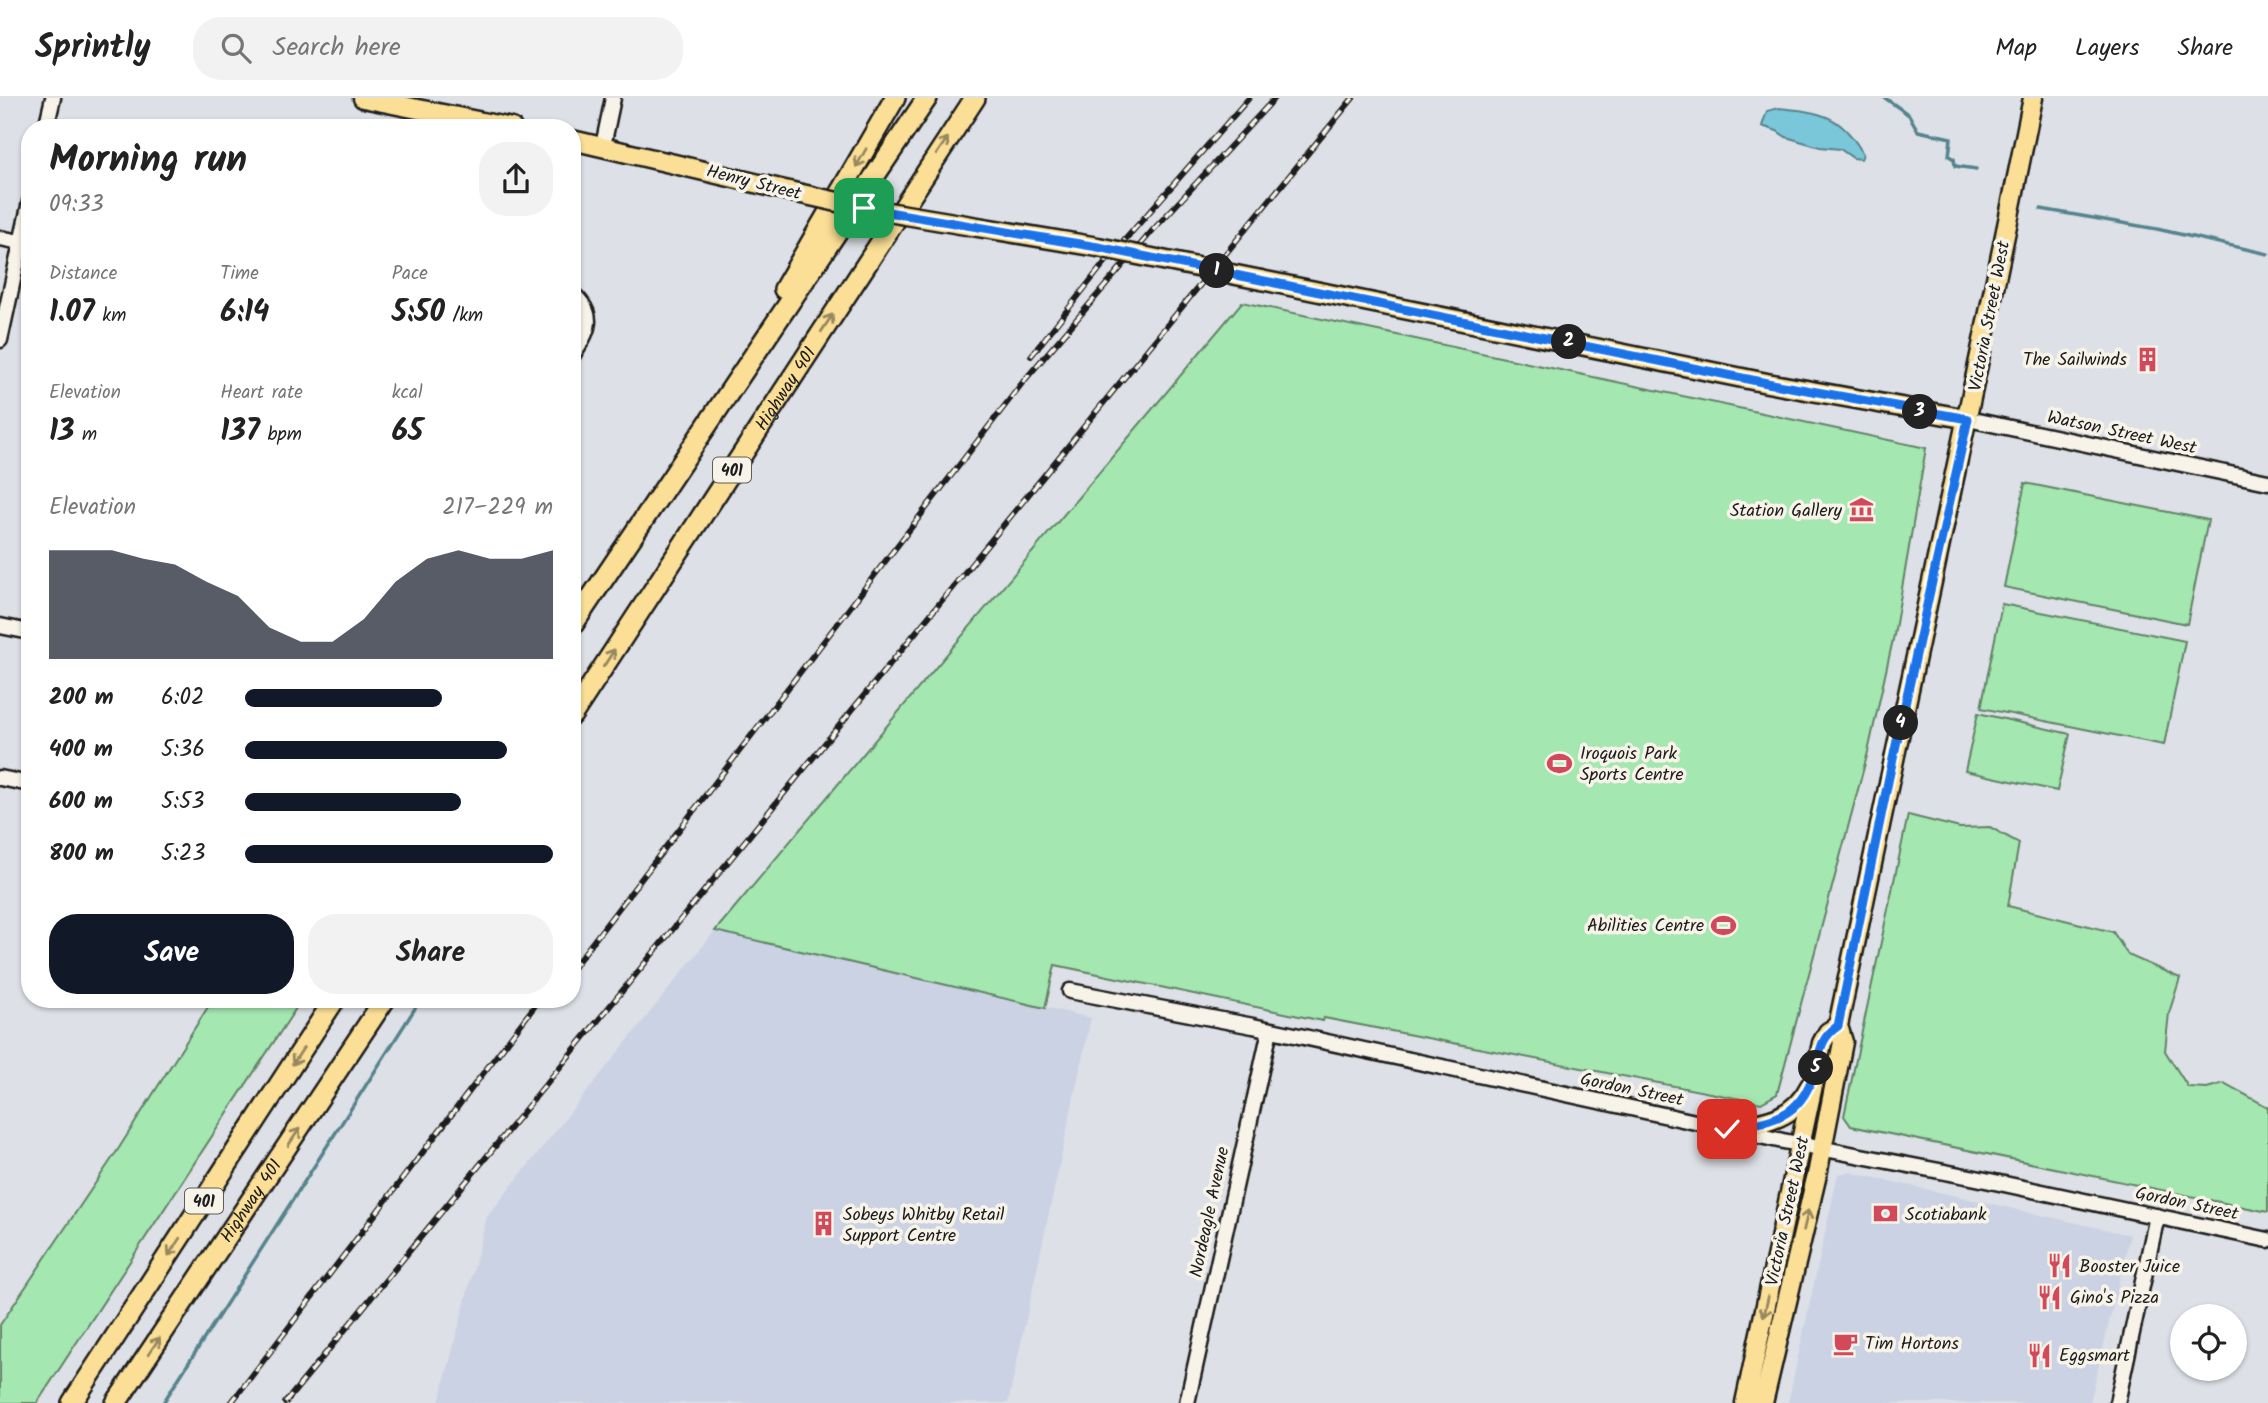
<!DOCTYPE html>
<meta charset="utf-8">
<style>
:root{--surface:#fff;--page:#f2f2f2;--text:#222;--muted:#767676;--line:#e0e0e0;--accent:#111827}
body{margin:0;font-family:Kalam,sans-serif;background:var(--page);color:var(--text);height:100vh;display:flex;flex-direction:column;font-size:26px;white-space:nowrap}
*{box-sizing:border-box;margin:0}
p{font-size:23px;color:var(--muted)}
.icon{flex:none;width:38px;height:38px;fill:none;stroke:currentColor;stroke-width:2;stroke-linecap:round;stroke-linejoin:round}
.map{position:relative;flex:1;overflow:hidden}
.drawer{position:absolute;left:21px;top:21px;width:560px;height:889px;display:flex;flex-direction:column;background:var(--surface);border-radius:28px;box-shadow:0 2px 5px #0004}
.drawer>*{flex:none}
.controls{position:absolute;left:2170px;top:1206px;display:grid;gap:14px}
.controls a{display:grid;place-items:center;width:77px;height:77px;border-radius:50%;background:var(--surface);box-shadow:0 2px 5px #0004;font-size:35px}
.pin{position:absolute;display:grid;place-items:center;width:60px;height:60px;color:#fff;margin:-30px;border-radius:14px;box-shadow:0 4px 10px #0006}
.km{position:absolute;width:35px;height:35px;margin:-18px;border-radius:50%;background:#222;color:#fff;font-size:19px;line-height:35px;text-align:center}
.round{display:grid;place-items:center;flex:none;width:74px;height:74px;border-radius:28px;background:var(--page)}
.head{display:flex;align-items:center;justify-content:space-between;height:119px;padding:0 28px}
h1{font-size:38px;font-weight:700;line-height:52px}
.metrics{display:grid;grid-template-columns:repeat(3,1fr);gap:10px;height:119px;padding:7px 28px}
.metrics div{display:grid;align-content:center}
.metrics b{font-size:30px;font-weight:700}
.metrics small{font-size:19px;font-weight:400}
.metrics p{font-size:19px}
.chart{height:196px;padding:14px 28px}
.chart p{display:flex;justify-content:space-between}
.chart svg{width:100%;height:126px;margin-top:7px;fill:var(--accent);opacity:.7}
.button{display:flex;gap:14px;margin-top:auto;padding:14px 28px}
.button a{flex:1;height:80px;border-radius:28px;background:var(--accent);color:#fff;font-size:28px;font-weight:700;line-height:80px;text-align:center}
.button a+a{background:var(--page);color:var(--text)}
ul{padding:0 28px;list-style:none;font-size:23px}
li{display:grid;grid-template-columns:112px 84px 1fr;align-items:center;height:52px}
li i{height:18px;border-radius:9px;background:var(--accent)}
header{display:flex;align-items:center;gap:42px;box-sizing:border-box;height:98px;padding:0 35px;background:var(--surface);border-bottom:2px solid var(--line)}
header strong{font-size:33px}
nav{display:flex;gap:38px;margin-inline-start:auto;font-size:24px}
.search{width:490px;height:63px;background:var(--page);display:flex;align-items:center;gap:18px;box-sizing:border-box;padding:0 24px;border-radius:28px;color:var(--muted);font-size:26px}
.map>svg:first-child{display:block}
.built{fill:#cad2e4}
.green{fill:#a4e7b1;stroke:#608266;stroke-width:2}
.water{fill:#7ac7d9;stroke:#54838d;stroke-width:2}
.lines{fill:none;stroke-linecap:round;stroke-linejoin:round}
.stream{stroke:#54838d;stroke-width:3.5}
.minor-casing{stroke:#1c1c1c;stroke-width:19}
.major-casing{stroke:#1c1c1c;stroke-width:23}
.highway-casing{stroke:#1c1c1c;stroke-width:24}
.minor{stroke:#f7f3e8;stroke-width:14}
.major{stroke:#fbdf96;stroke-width:18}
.highway{stroke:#fbdf96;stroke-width:19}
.rail-casing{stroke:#1c1c1c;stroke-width:6}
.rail{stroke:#f7f3e8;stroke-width:3.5;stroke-dasharray:10;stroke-linecap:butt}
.major-bridge-casing{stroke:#1c1c1c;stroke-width:23;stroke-linecap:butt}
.major-bridge{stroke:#fbdf96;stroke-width:18}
.oneway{stroke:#97875f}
.route-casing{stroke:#fff;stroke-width:14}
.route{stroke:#1a73e8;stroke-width:9}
.labels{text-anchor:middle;stroke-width:7;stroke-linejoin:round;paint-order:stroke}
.shield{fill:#f7f3e8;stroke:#5e5c59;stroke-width:2}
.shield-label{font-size:16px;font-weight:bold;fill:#1c1c1c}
.street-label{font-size:18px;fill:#1c1c1c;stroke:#f7f3e8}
.poi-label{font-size:18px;fill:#1c1c1c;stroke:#f7f3e8;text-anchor:start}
</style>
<header>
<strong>Sprintly</strong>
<div class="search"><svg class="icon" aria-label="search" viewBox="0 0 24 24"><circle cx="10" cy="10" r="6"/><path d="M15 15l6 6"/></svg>Search here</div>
<nav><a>Map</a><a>Layers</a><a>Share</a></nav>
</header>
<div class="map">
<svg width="2268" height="1305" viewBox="0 0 2268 1305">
<rect width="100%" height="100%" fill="#dde0e6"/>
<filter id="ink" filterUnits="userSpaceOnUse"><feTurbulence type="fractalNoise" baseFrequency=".0143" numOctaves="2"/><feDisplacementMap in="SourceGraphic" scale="14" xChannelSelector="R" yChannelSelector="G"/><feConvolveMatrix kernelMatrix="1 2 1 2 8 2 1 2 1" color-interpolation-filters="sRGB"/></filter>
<g filter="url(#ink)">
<!-- built -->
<path class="built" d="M715 833 1091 920 1008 1305H439L487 1119Z
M1849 1074 2130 1137 2090 1305H1788L1838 1076Z"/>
<!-- green -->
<path class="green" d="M1242 204 1926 350 1894 537 1868 654 1777 996 1761 1005 1324 920 1323 923 1055 867 1045 910 715 833Z
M2025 385 2208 422 2187 526 2004 489Z
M2002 506 2185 543 2164 647 1981 610Z
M1978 615 2070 636 2057 693 1965 673Z
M1908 717 1960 730 1990 729 2019 745 2008 808 2113 834 2128 857 2180 880 2169 915 2165 953 2188 989 2207 990 2224 985 2268 1009V1114L1851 1028 1844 1018Z
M213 901H302L37 1305H0V1227L119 1050Z"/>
<!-- water -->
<path class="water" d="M1779 10C1821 14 1842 17 1863 56L1861 61 1853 60 1840 51 1820 49 1786 39 1777 33 1762 28 1767 13Z"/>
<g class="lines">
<!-- stream -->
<path class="stream" d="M1885 0 1909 17 1918 33 1951 40 1949 58 1954 61 1955 68 1976 71
M2041 111 2157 131 2268 156
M163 1305 421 901"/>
<defs>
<path id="minor" d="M46 30 53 0
M603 48 613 0
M0 140 30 146
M572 195C598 218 588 233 572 258
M0 242 30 104
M1968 321 2268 384
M0 528 30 534
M0 680 30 686
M1070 893 1253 928 1783 1043 1976 1080 2268 1142
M1187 1305 1270 932
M2117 1305 2157 1118"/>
<path id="major" d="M363 0 512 30
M572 42 793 94
M960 126 1098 149
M1261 182 1767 285 1968 321
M1727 1031C1762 1025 1793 1023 1810 988
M1745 1305 1822 945 1828 934 1838 928
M1763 1305 1818 1072 1843 944 1838 928C1902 618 1971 310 2033 0"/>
<g id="highway">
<path d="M784 191 895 0"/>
<path d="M572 528 927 0"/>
<path id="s1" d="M572 617 975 0"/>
<path d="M72 1305 335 901"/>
<path id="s2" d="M116 1305 385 901"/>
</g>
</defs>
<!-- minor casing -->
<use href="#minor" class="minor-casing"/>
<!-- major casing -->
<use href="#major" class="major-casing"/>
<!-- highway casing -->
<use href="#highway" class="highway-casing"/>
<!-- minor -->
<use href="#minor" class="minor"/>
<!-- major -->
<use href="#major" class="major"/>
<!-- highway -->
<use href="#highway" class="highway"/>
<defs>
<path id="rail" d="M1031 258 1102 168 1249 0
M572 871 1023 284 1153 132 1275 0
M231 1305 540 901
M285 1305 1353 0"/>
</defs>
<!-- rail casing -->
<use href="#rail" class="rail-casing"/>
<!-- rail -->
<use href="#rail" class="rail"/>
<defs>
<path id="major-bridge" d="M793 94 864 110 960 126
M1098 149 1261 182"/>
</defs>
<!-- major-bridge casing -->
<use href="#major-bridge" class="major-bridge-casing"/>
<!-- major-bridge -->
<use href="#major-bridge" class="major-bridge"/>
</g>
<!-- one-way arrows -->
<defs><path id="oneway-shaft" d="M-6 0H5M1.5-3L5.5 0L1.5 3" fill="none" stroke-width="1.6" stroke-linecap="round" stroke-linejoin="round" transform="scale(1.75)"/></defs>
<g class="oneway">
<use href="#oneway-shaft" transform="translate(942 48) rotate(-56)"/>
<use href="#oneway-shaft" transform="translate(861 60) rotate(119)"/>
<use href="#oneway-shaft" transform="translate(827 225) rotate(-57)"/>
<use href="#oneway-shaft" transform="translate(609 560) rotate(-57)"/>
<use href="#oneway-shaft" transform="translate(298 958) rotate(123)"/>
<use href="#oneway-shaft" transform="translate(294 1039) rotate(-56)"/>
<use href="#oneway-shaft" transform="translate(1806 1122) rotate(-77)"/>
<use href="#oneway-shaft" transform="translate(174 1149) rotate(123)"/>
<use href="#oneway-shaft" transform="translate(1766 1209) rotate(102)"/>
<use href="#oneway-shaft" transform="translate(154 1248) rotate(-56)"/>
</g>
</g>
<g class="lines" filter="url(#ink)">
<defs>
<path id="route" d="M864 110 1098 149 1767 285 1968 321 1889 679 1838 928C1823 938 1821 948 1817 965 1803 1020 1777 1022 1727 1031"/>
</defs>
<!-- route casing -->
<use href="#route" class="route-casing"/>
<!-- route -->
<use href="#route" class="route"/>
</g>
<!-- icons -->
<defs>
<symbol id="building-bare" viewBox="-9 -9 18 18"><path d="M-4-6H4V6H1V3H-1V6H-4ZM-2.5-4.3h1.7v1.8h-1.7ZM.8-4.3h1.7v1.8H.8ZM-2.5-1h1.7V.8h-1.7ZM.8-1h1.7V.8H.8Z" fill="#d1495b" stroke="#f7f3e8" stroke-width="2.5" paint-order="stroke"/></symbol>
<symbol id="museum-bare" viewBox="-9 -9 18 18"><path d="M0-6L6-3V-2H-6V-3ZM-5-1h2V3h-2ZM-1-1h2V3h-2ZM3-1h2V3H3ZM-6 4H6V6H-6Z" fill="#d1495b" stroke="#f7f3e8" stroke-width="2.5" paint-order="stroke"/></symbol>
<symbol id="stadium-bare" viewBox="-9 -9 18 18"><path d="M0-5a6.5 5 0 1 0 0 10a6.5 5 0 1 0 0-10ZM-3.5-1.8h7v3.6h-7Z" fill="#d1495b" stroke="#f7f3e8" stroke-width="2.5" paint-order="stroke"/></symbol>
<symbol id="bank-bare" viewBox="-9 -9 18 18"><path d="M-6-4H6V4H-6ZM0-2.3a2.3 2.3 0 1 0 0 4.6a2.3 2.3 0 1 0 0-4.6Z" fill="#d1495b" stroke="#f7f3e8" stroke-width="2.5" paint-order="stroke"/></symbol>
<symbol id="restaurant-bare" viewBox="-9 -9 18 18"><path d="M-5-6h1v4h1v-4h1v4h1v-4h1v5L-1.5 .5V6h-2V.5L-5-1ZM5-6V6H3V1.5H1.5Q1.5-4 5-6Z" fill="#d1495b" stroke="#f7f3e8" stroke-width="2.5" paint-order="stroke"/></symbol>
<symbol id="cafe-bare" viewBox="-9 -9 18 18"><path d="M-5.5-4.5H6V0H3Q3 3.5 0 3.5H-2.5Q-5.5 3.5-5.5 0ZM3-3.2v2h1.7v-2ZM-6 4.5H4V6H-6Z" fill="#d1495b" stroke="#f7f3e8" stroke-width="2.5" paint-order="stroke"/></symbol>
</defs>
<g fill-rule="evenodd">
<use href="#building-bare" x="2130" y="244" width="35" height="35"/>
<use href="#museum-bare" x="1844" y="394" width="35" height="35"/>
<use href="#stadium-bare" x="1542" y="648" width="35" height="35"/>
<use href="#stadium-bare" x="1706" y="810" width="35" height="35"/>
<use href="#bank-bare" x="1868" y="1098" width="35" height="35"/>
<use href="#building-bare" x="806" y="1108" width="35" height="35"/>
<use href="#restaurant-bare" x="2042" y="1150" width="35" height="35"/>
<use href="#restaurant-bare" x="2032" y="1182" width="35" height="35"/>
<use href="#cafe-bare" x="1828" y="1228" width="35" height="35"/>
<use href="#restaurant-bare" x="2022" y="1240" width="35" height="35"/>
</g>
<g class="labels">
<!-- shield labels -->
<g class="shield">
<rect x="713" y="359.5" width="38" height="25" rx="5"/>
<rect x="185" y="1090.5" width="38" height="25" rx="5"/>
</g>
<g class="shield-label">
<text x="732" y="378">401</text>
<text x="204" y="1109">401</text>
</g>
<!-- street labels -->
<g class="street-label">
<text transform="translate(754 84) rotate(14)" y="6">Henry Street</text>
<text transform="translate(1989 218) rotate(-79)" y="6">Victoria Street West</text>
<text dy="6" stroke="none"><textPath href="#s1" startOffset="390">Highway 401</textPath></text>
<text transform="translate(2122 334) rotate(12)" y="6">Watson Street West</text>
<text transform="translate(1632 991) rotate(12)" y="6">Gordon Street</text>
<text dy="6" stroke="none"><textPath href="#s2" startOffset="243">Highway 401</textPath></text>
<text transform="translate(2187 1105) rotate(12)" y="6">Gordon Street</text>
<text transform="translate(1787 1113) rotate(-78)" y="6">Victoria Street West</text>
<text transform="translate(1209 1114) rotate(-78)" y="6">Nordeagle Avenue</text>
</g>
<!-- poi labels -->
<g class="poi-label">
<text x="2127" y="267" text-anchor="end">The Sailwinds</text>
<text x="1842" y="418" text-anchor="end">Station Gallery</text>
<text x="1580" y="661">Iroquois Park<tspan x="1580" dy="21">Sports Centre</tspan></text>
<text x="1704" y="833" text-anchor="end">Abilities Centre</text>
<text x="843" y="1122">Sobeys Whitby Retail<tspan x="843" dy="21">Support Centre</tspan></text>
<text x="1905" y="1122">Scotiabank</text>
<text x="2079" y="1174">Booster Juice</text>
<text x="2070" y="1205">Gino's Pizza</text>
<text x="1865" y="1251">Tim Hortons</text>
<text x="2059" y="1263">Eggsmart</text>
</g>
</g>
</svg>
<div class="controls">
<a><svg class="icon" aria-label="locate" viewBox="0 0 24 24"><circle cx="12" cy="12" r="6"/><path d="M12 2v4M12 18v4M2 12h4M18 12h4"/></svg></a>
</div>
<div class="pin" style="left:864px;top:110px;background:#1e9e55"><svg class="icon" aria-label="arrive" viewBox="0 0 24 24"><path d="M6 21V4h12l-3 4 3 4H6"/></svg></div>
<div class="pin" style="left:1727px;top:1031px;background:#d93025"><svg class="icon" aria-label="check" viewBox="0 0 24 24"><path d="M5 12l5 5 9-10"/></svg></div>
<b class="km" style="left:1217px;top:173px">1</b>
<b class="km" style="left:1569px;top:244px">2</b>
<b class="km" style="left:1920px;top:314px">3</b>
<b class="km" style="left:1901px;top:625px">4</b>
<b class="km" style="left:1816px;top:970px">5</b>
<section class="drawer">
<div class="head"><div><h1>Morning run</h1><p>09:33</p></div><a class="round"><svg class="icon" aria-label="share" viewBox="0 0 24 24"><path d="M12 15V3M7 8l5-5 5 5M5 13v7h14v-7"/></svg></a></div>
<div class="metrics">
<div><p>Distance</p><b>1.07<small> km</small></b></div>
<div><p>Time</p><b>6:14</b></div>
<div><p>Pace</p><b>5:50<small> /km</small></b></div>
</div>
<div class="metrics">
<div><p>Elevation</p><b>13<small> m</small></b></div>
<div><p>Heart rate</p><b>137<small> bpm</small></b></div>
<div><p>kcal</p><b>65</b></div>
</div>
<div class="chart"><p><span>Elevation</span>217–229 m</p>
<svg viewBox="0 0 160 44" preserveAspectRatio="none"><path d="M0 44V6L10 6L20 6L30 9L40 11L50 17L60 22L70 33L80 38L90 38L100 30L110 17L120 9L130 6L140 9L150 9L160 6V44z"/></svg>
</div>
<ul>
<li><b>200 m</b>6:02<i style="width:64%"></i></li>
<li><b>400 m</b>5:36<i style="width:85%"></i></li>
<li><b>600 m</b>5:53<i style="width:70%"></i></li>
<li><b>800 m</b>5:23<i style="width:100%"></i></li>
</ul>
<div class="button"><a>Save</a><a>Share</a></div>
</section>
</div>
